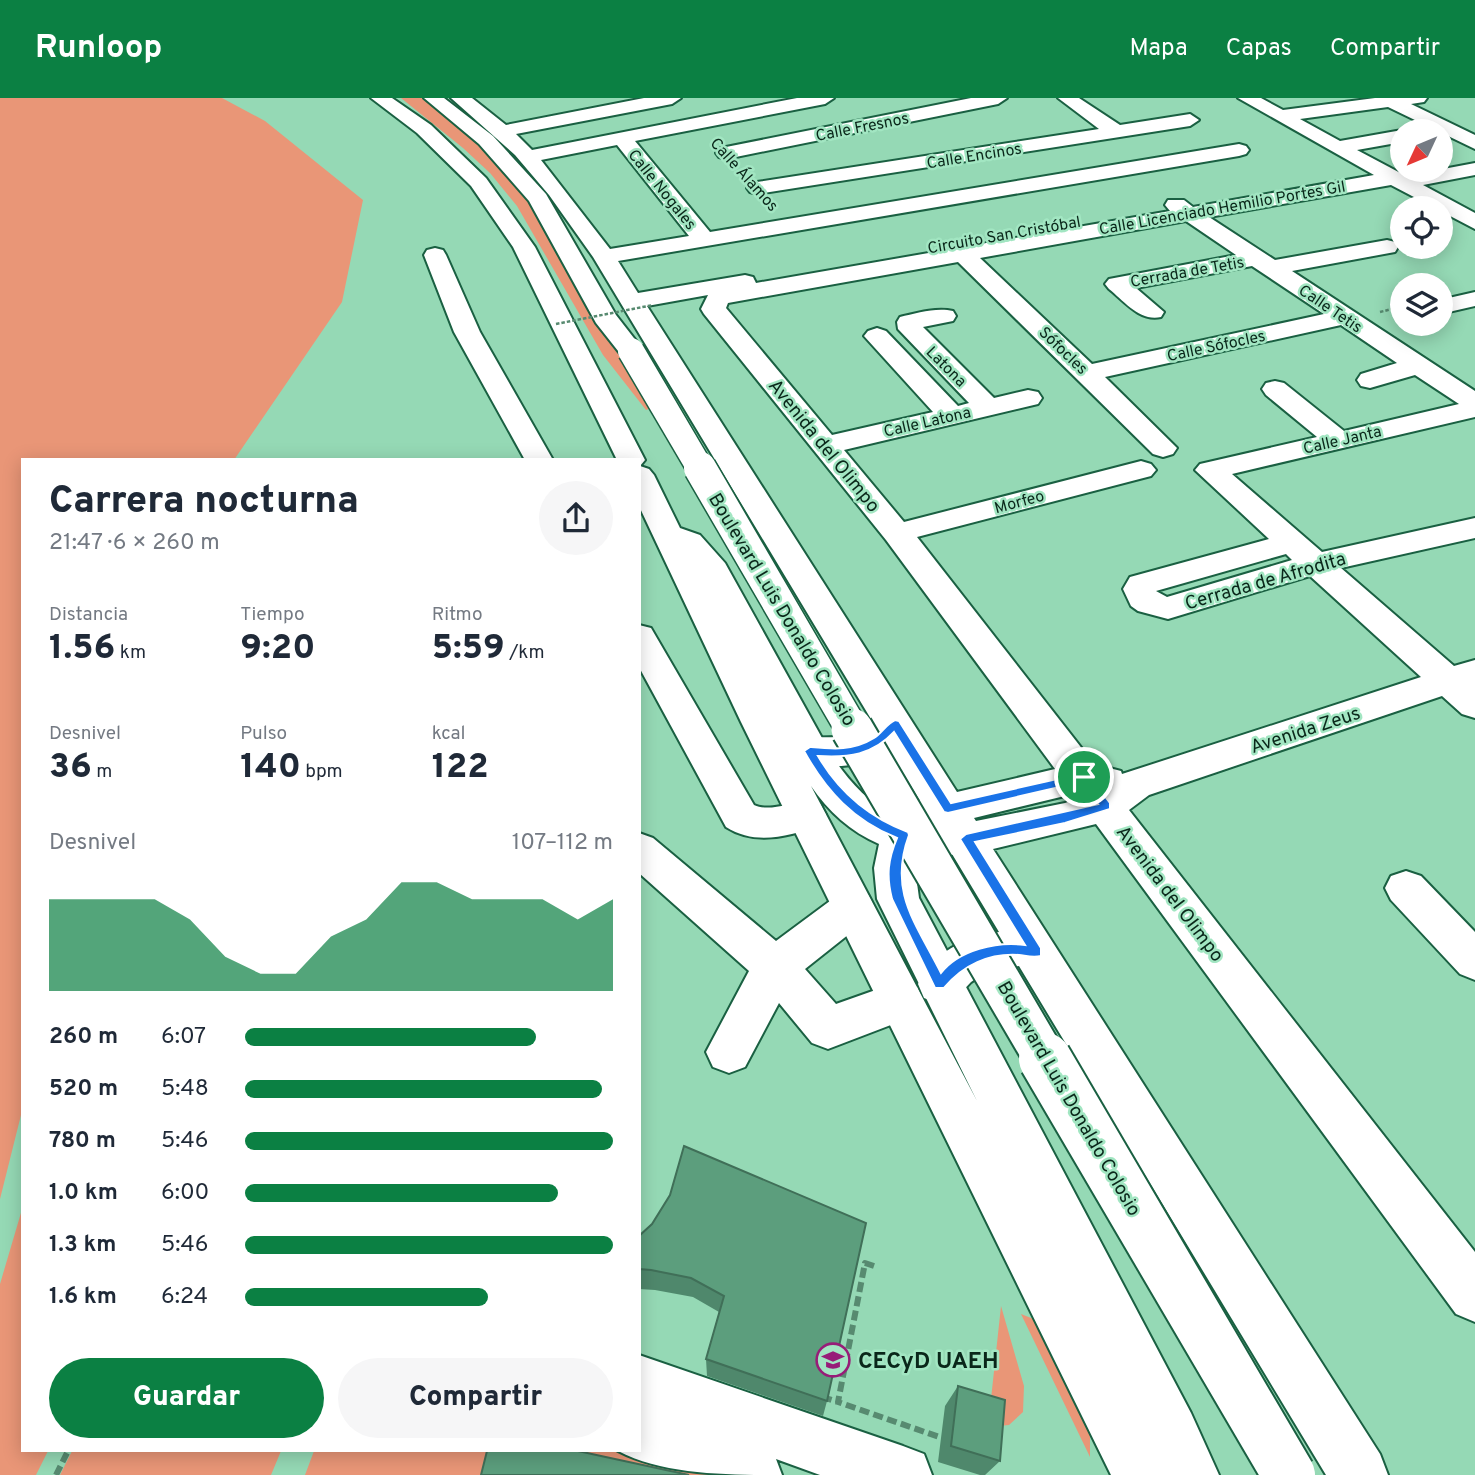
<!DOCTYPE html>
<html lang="es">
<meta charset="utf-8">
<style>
:root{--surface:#fff;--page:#f6f6f7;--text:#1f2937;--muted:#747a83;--accent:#0b8043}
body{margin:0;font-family:Overpass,sans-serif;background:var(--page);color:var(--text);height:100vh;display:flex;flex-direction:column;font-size:26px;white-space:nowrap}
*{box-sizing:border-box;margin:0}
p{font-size:23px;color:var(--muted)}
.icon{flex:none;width:38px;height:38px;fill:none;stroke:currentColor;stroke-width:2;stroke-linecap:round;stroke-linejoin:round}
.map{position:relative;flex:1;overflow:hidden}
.side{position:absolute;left:21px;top:360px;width:620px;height:994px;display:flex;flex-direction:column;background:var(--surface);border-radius:0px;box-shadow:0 4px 18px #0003}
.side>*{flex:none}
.needle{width:46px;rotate:226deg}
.tools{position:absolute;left:1390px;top:21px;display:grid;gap:14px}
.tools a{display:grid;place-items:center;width:63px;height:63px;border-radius:50%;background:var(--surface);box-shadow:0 4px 18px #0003;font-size:35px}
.pin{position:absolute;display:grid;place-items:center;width:60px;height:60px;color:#fff;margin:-30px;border:4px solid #fff;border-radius:50%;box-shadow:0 2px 7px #0007}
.round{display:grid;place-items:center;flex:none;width:74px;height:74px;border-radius:37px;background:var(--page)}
.headline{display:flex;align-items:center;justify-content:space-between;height:119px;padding:0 28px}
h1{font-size:38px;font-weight:800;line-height:52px}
.stats{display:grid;grid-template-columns:repeat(3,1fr);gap:10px;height:119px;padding:7px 28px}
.stats div{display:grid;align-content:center}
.stats b{font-size:35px;font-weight:800}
.stats small{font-size:19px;font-weight:400}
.stats p{font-size:19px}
.chart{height:196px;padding:14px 28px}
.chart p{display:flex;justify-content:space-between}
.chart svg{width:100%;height:126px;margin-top:7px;fill:var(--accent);opacity:.7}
.primary-button{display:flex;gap:14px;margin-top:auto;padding:14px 28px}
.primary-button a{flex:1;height:80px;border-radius:42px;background:var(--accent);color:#fff;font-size:28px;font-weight:800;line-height:80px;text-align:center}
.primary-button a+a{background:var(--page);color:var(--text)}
ul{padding:0 28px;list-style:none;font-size:23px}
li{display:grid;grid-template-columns:112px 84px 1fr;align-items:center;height:52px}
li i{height:18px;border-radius:9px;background:var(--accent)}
header{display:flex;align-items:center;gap:42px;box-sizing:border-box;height:98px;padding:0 35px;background:var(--accent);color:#fff}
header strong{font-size:33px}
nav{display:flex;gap:38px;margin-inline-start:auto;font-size:24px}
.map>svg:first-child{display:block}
.green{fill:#e99677}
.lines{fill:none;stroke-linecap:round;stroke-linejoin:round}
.minor-casing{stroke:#1a6042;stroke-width:4}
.major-casing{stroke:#1a6042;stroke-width:4}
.path-far1{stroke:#578a70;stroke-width:2.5;stroke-dasharray:3.5 2;stroke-linecap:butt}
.path{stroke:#578a70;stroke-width:6;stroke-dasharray:10 4.5;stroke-linecap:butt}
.minor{fill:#fff;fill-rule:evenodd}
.major{fill:#fff;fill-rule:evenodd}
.major-bridge-far3-casing{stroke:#1a6042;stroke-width:29;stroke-linecap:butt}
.major-bridge-far2-casing{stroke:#1a6042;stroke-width:35;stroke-linecap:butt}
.major-bridge-far1-casing{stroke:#1a6042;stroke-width:45;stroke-linecap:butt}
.major-bridge-casing{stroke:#1a6042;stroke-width:56;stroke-linecap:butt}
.path-bridge{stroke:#578a70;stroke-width:2.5;stroke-dasharray:3.5 2;stroke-linecap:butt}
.major-bridge-far3{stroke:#fff;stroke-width:26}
.major-bridge-far2{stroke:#fff;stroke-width:32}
.major-bridge-far1{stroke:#fff;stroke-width:41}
.major-bridge{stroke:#fff;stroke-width:52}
.wall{fill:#4f886c}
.building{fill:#5c9e7d;stroke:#406f58;stroke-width:2}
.route{fill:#1a73e8;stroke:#fff;stroke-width:2;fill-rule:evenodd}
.labels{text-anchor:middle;stroke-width:5;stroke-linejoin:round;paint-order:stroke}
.far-street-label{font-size:16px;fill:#0a271a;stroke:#a2e6c2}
.street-label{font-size:19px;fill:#0a271a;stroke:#a2e6c2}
.near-poi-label{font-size:23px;font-weight:bold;fill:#0a271a;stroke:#a2e6c2;text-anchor:start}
</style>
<header>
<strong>Runloop</strong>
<nav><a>Mapa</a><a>Capas</a><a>Compartir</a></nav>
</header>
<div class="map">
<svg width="1475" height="1377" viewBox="0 0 1475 1377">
<rect width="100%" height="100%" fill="#95d9b5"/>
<!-- green -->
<path class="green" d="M0 0H222L265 23 363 102 342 204 234 362H23V1009L0 1101Z
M401 0H423L447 17 483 46 532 105 622 254 651 310 646 312 603 257 517 108 490 75 463 50Z
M23 1108V1353H48L36 1377H0V1186Z
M1001 1208 1024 1288 1023 1314 1009 1327 988 1329Z
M1021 1216 1041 1224 1090 1322V1359Z
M639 1348 719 1377H661L552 1353H639Z
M72 1353H281L271 1377H60Z
M314 1353H496L489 1377H305Z"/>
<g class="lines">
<defs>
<path id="minor" d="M451 0H472L506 27 644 0H681L672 6 516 36 532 52 797 0H834L825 6 635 43 710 134 1239 46 1246 48 1249 52 1246 56 1239 58 618 163 638 195 745 177 753 179 756 185 1170 113 1165 107 1168 102H1184L1193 109 1374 77 1238 0H1261L1283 12 1375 0H1427L1424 4 1411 6 1475 37V51L1388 9 1300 21 1340 43 1402 32 1406 33H1402V44L1357 52 1406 78 1475 65V77L1423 87 1475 115V131L1391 87 1209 119 1275 162 1387 142 1395 144 1398 149 1395 154 1292 173 1475 293V319L1232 376 1322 454 1475 420V440L1341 470 1454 568 1475 562V620L1462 616 1442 598 1149 697 1129 712 1475 1154V1224L1456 1216 1096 726 993 751 1380 1356 1388 1377H1326L1019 868 987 873 971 884 956 900 940 906 924 900 918 886C933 854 965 839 999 834L890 653C862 670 828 672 797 663L791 653 797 643C826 634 846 647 874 626L593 159 549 97 515 57ZM617 47 689 138 610 151 541 62ZM1186 123 1236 157 1109 181 1105 186 1109 191C1124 203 1140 224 1161 219L1164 214 1136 190 1252 168 1324 216 1092 266 980 160ZM958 164 1153 356 1163 359 1173 356 1177 350 1105 279 1341 227 1397 265 1361 276 1357 282 1361 288 1370 290 1415 277 1459 306 1344 333 1284 285 1275 283 1266 285 1262 291 1266 297 1317 339 1200 366 1195 372 1269 441 1130 479 1123 491 1131 508 1138 513 1168 521 1310 478 1421 579 1122 676 1121 673 1094 666 917 439 1151 378 1156 372 1151 366 1141 363 904 424 844 352 1038 306 1042 300 1038 294 1028 292 994 300 923 229 953 223 956 218 953 213C937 209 916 215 900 219L897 224 898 231 969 305 958 308 886 233 877 230 868 233 864 238 933 314 832 337 726 210 728 205ZM708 197 701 211 704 216 886 442 1055 671 957 694 647 208ZM1286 456 1292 462 1167 499 1156 493ZM1073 696 1077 701 1065 705 976 723 974 720Z
M971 0H1007L998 6 726 61 719 59 716 55 719 51 726 49Z
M1058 0H1079L1120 27 1190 16 1199 22 1190 28 757 96 750 94 747 90 750 86 757 84 1099 31Z
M435 150 443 152 446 157 480 234 553 362H525L454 234 424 157 427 152Z
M1475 194V208L1440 216V202Z
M639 527 651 530 754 707C775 716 796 698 820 706L826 717 820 728C788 738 756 748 726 729L639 569Z
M639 735 653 740 776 843 838 797 853 791 868 797 874 809 868 821 805 871 836 906 901 883 917 889 923 903 917 917 828 951 812 945 779 905 745 969 729 975 713 969 706 954 749 873 639 775Z
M1406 773 1421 778 1475 834V882L1460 876 1391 802 1385 790 1391 778Z
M639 1257 903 1348 924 1356 932 1377H820L776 1361 782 1377C728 1377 664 1377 618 1353H639Z"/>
<path id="major" d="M371 0H392L431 27 486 80 535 149 645 362 640 368 649 371 654 377 680 430 700 437 725 465 832 658C848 682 868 705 895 718 913 701 938 693 962 700L968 711 962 722 951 725H966L980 730 986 741 980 752 966 757 917 756 915 770 919 800 1191 1315 1219 1377H1111L741 624 639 408V362H617L513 149 471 88 417 35ZM811 688C828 713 851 734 879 746L874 770 877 801 977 1003Z
M424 0H444L493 38 546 96 616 217 644 253 640 258 631 261 622 258 596 225 529 103 479 46Z"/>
</defs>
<!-- minor casing -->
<use href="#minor" class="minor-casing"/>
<!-- major casing -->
<use href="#major" class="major-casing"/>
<!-- path-far1 -->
<path class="path-far1" d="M1380 214 1396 210 1402 214
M1403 229 1416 226"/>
<!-- path -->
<path class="path" d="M874 1168 865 1165 838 1304 945 1341
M822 1299 838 1304
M56 1377 68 1353"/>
<!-- minor -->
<use href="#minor" class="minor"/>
<!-- major -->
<use href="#major" class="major"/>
<defs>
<path id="major-bridge-far3" d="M631 253 701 372"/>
<path id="major-bridge-far2" d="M700 370 853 633"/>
<path id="major-bridge-far1" d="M852 631 1046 962"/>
<path id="major-bridge" d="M1045 961 1289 1377"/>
</defs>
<!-- major-bridge-far3 casing -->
<use href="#major-bridge-far3" class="major-bridge-far3-casing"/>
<!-- major-bridge-far2 casing -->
<use href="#major-bridge-far2" class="major-bridge-far2-casing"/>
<!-- major-bridge-far1 casing -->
<use href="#major-bridge-far1" class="major-bridge-far1-casing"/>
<!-- major-bridge casing -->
<use href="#major-bridge" class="major-bridge-casing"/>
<!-- path-bridge -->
<path class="path-bridge" d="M556 226 653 207"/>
<!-- major-bridge-far3 -->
<use href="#major-bridge-far3" class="major-bridge-far3"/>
<!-- major-bridge-far2 -->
<use href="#major-bridge-far2" class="major-bridge-far2"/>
<!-- major-bridge-far1 -->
<use href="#major-bridge-far1" class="major-bridge-far1"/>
<!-- major-bridge -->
<use href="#major-bridge" class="major-bridge"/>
</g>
<!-- wall -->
<path class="wall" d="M652 1126 827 1303 823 1318 707 1278 706 1261 719 1214 693 1199 655 1192 639 1191V1138Z
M958 1288 1000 1363 985 1377H980L938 1364 945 1308Z"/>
<!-- building -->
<path class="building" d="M684 1048 866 1125 827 1303 706 1261 724 1198 691 1180 651 1172 639 1171V1138L652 1126 670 1097Z
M958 1288 1005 1302 1000 1363 951 1348Z
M487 1353H578L689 1377H481Z"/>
<!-- route -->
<path class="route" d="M895 622 899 623 951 705 1084 675 1088 676 1110 705V711L1065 725 975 744 1041 850V858C1033 860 1027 858 1019 857 989 855 963 867 944 890H935L892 801C886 778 888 761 897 740 854 723 826 693 804 653L810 649C833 651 853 653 874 640 882 635 886 626 895 622ZM894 634 944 714 948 715 1081 684 1098 706 966 736 960 741 1025 847C997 843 959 852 941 875 916 825 888 794 909 737L908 734C868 719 839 694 818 658 848 660 873 657 894 634Z"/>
<!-- icons -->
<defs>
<symbol id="university-ring" viewBox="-11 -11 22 22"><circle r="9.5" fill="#a2e6c2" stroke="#971d78" stroke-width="1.5"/><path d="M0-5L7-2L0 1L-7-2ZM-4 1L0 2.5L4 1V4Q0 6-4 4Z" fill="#971d78"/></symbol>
</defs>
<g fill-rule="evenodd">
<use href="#university-ring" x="814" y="1243" width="38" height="38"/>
</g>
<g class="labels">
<!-- far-street labels -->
<g class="far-street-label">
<text transform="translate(862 28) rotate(-11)" y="6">Calle Fresnos</text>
<text transform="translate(974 57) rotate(-9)" y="6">Calle Encinos</text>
<text transform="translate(745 76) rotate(48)" y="6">Calle Álamos</text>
<text transform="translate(663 91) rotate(51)" y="6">Calle Nogales</text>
<text transform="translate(1222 109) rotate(-10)" y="6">Calle Licenciado Hemilio Portes Gil</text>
<text transform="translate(1004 136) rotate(-10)" y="6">Circuito San Cristóbal</text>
<text transform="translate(1187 173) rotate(-10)" y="6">Cerrada de Tetis</text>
<text transform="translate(1331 210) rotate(34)" y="6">Calle Tetis</text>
<text transform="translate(1216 247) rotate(-12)" y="6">Calle Sófocles</text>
<text transform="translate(1064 252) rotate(44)" y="6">Sófocles</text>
<text transform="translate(947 268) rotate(45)" y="6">Latona</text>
<text transform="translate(927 323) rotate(-13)" y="6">Calle Latona</text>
<text transform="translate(1342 341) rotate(-13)" y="6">Calle Janta</text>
<text transform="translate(1019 403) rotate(-15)" y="6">Morfeo</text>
</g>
<!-- street labels -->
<g class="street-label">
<text transform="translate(825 347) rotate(51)" y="7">Avenida del Olimpo</text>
<text transform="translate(1265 482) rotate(-16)" y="7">Cerrada de Afrodita</text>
<text transform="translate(783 511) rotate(59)" y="7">Boulevard Luis Donaldo Colosio</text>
<text transform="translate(1305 631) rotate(-18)" y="7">Avenida Zeus</text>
<text transform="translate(1171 795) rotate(53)" y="7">Avenida del Olimpo</text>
<text transform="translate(1070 1000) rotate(60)" y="7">Boulevard Luis Donaldo Colosio</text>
</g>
<!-- near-poi labels -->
<g class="near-poi-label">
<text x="858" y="1270">CECyD UAEH</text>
</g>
</g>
</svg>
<div class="tools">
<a><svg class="needle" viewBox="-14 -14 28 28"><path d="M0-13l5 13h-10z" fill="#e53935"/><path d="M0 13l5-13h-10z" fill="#747a83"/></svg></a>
<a><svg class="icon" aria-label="locate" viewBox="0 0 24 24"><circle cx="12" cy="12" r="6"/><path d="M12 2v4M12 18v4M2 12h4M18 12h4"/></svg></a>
<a><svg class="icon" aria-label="layers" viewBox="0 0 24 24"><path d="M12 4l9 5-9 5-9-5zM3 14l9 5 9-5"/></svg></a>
</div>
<div class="pin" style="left:1084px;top:679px;background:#1e9e55"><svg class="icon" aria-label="arrive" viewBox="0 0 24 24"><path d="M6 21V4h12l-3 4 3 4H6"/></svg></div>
<section class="side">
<div class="headline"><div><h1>Carrera nocturna</h1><p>21:47 · 6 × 260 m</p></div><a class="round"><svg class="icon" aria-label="share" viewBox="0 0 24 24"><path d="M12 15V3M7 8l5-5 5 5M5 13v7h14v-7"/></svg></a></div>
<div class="stats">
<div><p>Distancia</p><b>1.56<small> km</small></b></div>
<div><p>Tiempo</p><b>9:20</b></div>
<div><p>Ritmo</p><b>5:59<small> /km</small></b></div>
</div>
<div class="stats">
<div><p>Desnivel</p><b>36<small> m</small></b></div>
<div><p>Pulso</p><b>140<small> bpm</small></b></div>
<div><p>kcal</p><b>122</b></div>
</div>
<div class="chart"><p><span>Desnivel</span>107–112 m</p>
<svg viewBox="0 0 160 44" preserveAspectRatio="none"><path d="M0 44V12L10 12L20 12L30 12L40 19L50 32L60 38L70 38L80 25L90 19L100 6L110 6L120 12L130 12L140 12L150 19L160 12V44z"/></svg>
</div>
<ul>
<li><b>260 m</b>6:07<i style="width:79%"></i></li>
<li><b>520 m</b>5:48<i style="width:97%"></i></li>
<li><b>780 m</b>5:46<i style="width:100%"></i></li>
<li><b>1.0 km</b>6:00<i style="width:85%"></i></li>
<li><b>1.3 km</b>5:46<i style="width:100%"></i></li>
<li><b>1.6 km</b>6:24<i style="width:66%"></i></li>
</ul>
<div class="primary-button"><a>Guardar</a><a>Compartir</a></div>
</section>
</div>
